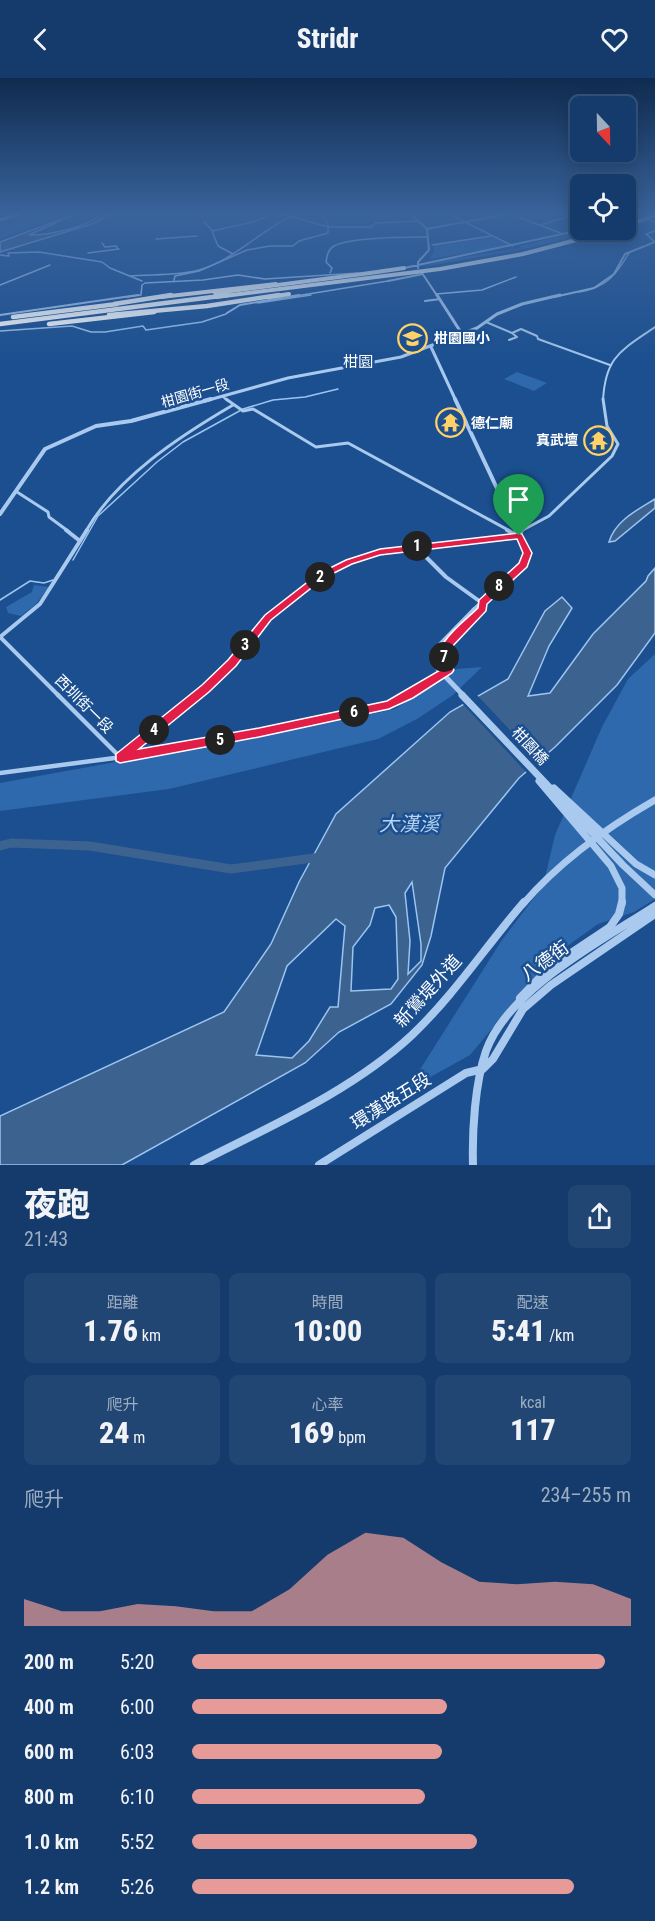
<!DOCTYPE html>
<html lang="zh-TW">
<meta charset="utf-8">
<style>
:root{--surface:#143b6b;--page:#214673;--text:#f1f3f6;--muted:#9dadc1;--line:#33557e;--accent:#e69b98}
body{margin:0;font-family:"Roboto Condensed","Noto Sans TC",sans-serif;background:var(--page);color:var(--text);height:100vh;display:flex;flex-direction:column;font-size:22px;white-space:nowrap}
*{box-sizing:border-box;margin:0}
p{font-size:20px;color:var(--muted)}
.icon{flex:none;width:33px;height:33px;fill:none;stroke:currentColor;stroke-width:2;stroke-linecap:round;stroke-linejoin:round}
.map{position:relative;height:1087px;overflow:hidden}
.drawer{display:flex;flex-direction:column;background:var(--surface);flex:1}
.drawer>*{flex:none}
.needle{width:39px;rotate:158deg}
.tools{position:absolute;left:570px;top:18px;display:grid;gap:12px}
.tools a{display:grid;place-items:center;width:66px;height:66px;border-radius:9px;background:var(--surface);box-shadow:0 3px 15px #0003,0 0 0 2px var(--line);font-size:30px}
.pin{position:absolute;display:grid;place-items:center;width:51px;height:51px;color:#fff;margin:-62px -26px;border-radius:50% 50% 50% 0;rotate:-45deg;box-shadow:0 0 6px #0007}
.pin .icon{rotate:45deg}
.km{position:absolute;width:30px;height:30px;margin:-15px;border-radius:50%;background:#222;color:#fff;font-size:16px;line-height:30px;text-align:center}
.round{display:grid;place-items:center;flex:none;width:63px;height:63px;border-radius:9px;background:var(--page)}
.summary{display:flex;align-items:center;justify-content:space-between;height:102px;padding:0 24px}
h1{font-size:33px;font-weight:800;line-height:45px}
.metrics{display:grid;grid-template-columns:repeat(3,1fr);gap:9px;height:102px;padding:6px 24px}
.metrics div{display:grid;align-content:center;border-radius:9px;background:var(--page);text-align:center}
.metrics b{font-size:30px;font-weight:800}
.metrics small{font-size:16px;font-weight:400}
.metrics p{font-size:16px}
.chart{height:168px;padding:12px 24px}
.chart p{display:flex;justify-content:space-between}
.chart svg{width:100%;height:108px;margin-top:6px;fill:var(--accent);opacity:.7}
ul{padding:0 24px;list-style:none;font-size:20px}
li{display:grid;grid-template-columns:96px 72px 1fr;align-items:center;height:45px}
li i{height:15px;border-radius:8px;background:var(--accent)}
header{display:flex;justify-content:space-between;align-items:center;height:78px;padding:0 24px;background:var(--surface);font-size:27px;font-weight:800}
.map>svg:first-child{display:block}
.green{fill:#2e69ad}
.water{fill:#3c6290;stroke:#9cc4f0;stroke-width:1.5;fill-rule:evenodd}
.pier{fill:#1b4f8f}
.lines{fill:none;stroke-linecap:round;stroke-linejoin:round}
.stream{stroke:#9cc4f0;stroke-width:1.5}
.river{stroke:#3c6290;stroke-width:9}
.minor-tunnel{stroke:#3d69a0;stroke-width:1.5;stroke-dasharray:1.5 1;stroke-linecap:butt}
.minor-far4{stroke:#a9c9ee;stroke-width:1.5}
.minor-far3{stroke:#a9c9ee;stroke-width:2}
.minor-far2{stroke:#a9c9ee;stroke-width:3}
.minor-far1{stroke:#a9c9ee;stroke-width:4}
.minor{stroke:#a9c9ee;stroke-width:4.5}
.tertiary-far5{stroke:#a9c9ee;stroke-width:2}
.tertiary-far4{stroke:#a9c9ee;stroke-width:3}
.tertiary-far3{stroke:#a9c9ee;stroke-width:4}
.tertiary-far2{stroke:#a9c9ee;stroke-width:5}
.tertiary-far1{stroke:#a9c9ee;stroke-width:7}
.tertiary{stroke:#a9c9ee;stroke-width:8}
.primary{stroke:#f0f6ff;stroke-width:3}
.motorway-far1{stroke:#fff;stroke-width:4}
.motorway{stroke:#fff;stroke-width:4.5}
.rail{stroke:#fff;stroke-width:1.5;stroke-dasharray:5 2;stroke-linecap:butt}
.tertiary-bridge-far2{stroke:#a9c9ee;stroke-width:5}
.tertiary-bridge-far1{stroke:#a9c9ee;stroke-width:7}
.tertiary-bridge{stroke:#a9c9ee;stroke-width:8}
.motorway-bridge-far1{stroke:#fff;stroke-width:4}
.motorway-bridge{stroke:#fff;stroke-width:4.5}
.route{fill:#e11d48;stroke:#fff;stroke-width:1.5;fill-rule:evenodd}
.labels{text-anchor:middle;stroke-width:5;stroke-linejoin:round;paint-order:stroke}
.far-poi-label{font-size:14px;font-weight:bold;fill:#fff;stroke:#1b4f8f;text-anchor:start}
.far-street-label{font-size:14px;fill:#fff;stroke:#1b4f8f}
.far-quarter-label{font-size:15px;fill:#fff;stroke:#1b4f8f}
.street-label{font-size:15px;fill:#fff;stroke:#1b4f8f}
.near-street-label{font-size:18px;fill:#fff;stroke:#1b4f8f}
.near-water-label{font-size:20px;font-style:italic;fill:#b5d3f5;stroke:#1b4f8f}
</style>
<header><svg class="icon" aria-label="back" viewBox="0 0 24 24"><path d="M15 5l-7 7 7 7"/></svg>Stridr<svg class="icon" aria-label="heart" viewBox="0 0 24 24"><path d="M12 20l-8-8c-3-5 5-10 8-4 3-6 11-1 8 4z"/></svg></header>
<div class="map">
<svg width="655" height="1087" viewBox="0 0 655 1087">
<rect width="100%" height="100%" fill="#1b4f8f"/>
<!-- green -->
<path class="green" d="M38 136H66L0 161V149Z
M567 157 573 159 524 171 422 189 444 182 521 170 519 168Z
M491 158 511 168 429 181 434 174V167Z
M517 294 547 305 534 313 504 301Z
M34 507 49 509 36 526 21 538 8 535 6 529 32 514Z
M655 576V821L634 834 598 846 552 879 470 977 407 1012 502 862 543 808 555 757 602 649 628 601Z
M482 589 453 617 417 641 378 661 169 711 0 733V705L314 648 395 631 457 591Z"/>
<!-- water -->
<path class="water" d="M75 136 29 157C46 158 86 149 98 138L96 136H113L92 146 0 174V164Z
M655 421V430L615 463 609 464C615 443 637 432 655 421Z
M655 490V555L617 607 555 669 519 700 445 790 431 858 422 887 391 926 339 954 305 985 122 1087H0V1038L224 934 271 866 299 804 336 736 450 634 508 601 545 533 562 519 572 530 549 568 528 618 550 615 593 556 646 503 648 498ZM412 804 421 866V883L408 896 410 863 405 815ZM389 827 396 839 398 901 391 911 351 913 353 869 370 847 375 830ZM336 841 345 848 338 929H330L309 963 292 980 256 977 287 888Z"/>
<!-- pier -->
<path class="pier" d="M476 616 541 685 528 696 461 624Z"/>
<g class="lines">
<!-- stream -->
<path class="stream" d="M0 177 9 178 8 175 39 174 102 184 110 190 142 203
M129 198C151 196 178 198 199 192 235 182 261 151 296 136
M579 214C606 210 616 197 629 175
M258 225 311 217
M0 253 72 248 91 254H105L143 248 146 252 202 244 226 236
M73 482 98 438 157 384 183 364 243 331 273 322 305 319 338 311
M0 522 30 503 44 505 53 502"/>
<!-- river -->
<path class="river" d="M0 768 11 765 90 768 231 791 321 779"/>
<!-- minor-tunnel -->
<path class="minor-tunnel" d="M634 138 644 141"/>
<!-- minor-far4 -->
<path class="minor-far4" d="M280 136 329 149H371L376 145 420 143
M449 136 513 168
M510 136 563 156
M648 142 655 144
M204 144 213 153
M540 147 577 136
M655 153 646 156 655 164
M156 161 197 158
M102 165 105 169 116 168 118 171
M432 167 491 158
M88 175 119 171
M233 176 218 168 212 153 253 144 273 136
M330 195 332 190 326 184C327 178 328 171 334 168 351 159 407 159 428 159
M174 202 175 198 199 193 247 172 270 168H293L299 163 328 155V145L322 136
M0 207 50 187
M436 216 482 212 516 199
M127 219 141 217 142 207 145 205 203 202 238 197 265 201 358 195
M290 219 388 203"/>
<!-- minor-far3 -->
<path class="minor-far3" d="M425 223 440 221
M227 235 240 227 299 217
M0 237 138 217
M486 244 512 255 521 251 537 258 538 261 610 287
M509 262 517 259 512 255
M223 319 228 323
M603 323C605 278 622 272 655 249"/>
<!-- minor-far2 -->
<path class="minor-far2" d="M226 321 243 333 253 331 316 369 348 365 510 453
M17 414 48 434 49 439 68 453
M86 453C117 399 180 358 233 327
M521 453 549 438 612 378 618 366 607 348 603 321"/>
<!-- minor-far1 -->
<path class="minor-far1" d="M66 452 80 463
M507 452 516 457
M519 458 522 452
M0 559 40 526 87 452
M0 559 59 618
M196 618 232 585 268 539 321 498 349 484 380 474 519 458
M404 618 448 592 444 581 446 569 483 530 482 525 446 499 425 478"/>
<!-- minor -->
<path class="minor" d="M58 617 120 679
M120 679 198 617
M0 695 153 675 389 627 406 617"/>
<!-- tertiary-far5 -->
<path class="tertiary-far5" d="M411 136 427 151 429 172 418 184V190
M626 137 629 136
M426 151 509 136
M404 190 581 152
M422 195 438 219
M388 203 423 196
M554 219 594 210 614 196 625 176 655 164"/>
<!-- tertiary-far4 -->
<path class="tertiary-far4" d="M437 217 462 256
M431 269 456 323
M205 323 288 300 401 279 477 250 497 236 522 226 560 217"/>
<!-- tertiary-far3 -->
<path class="tertiary-far3" d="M455 321 517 453
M0 436 45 371 96 348 131 343 211 321"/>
<!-- tertiary-far2 -->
<path class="tertiary-far2" d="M474 532 523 487 527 475 516 452"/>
<!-- tertiary-far1 -->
<path class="tertiary-far1" d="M523 826C560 783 606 750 655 722"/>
<!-- tertiary -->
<path class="tertiary" d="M520 920 550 889 610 849
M194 1087C268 1049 351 1014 412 957 454 917 486 868 524 824
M319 1087 466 995 483 991 493 981 523 931 551 907 655 836
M473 1087C472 1053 475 1005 486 973 508 911 603 862 655 828"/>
<!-- primary -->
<path class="primary" d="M0 142 19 136"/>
<!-- motorway-far1 -->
<path class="motorway-far1" d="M626 148 655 137
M370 195 404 190
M161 219 276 206
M216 219 440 191 523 176 614 152"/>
<!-- motorway -->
<path class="motorway" d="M114 226 171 217
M13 239 117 226
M0 246 228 217
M49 246 154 234"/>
<!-- rail -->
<path class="rail" d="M0 141 18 136"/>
<!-- tertiary-bridge-far2 -->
<path class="tertiary-bridge-far2" d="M464 618 438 591 434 573 474 532"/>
<!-- tertiary-bridge-far1 -->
<path class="tertiary-bridge-far1" d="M462 617 623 787 655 817
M539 703 611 788 622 810V826
M554 710 636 786 655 797"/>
<!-- tertiary-bridge -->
<path class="tertiary-bridge" d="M610 849 619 836 622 824"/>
<!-- motorway-bridge-far1 -->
<path class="motorway-bridge-far1" d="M215 215 370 195
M269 219 289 216"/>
<!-- motorway-bridge -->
<path class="motorway-bridge" d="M109 237 207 228 279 217"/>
</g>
<!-- sky -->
<linearGradient id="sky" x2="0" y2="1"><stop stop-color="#0f2b4f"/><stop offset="0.47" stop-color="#39639b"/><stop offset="1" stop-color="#39639b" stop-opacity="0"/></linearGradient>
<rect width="655" height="288" fill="url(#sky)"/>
<!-- route -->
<path class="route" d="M519 455 522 456 532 475 527 489 487 526 486 533 450 571C447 579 450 585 454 592L452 595 413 620 389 631 259 659 120 685 116 683V676L202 607 228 582 265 537 318 496 346 482 380 471ZM517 461 523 475 519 485 479 522 478 530C463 545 429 567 442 591L387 623 259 650 139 671 209 614 236 588 271 542 324 500 352 486 380 477Z"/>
<!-- icons -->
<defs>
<symbol id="school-ring" viewBox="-11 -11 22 22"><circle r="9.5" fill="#1b4f8f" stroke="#ffd166" stroke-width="1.5"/><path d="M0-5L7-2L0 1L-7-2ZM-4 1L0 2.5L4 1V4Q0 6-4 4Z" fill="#ffd166"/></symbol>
<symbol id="temple-ring" viewBox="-11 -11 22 22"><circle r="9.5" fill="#1b4f8f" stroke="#ffd166" stroke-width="1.5"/><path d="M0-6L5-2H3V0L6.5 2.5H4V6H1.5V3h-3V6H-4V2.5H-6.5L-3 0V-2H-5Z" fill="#ffd166"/></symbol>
</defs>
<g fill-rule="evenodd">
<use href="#school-ring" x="396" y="244" width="33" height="33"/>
<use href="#temple-ring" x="434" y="328" width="33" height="33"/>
<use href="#temple-ring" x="582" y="346" width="33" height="33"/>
</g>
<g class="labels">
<!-- far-poi labels -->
<g class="far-poi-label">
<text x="434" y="265">柑園國小</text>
<text x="471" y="350">德仁廟</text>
<text x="578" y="367" text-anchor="end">真武壇</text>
</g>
<!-- far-street labels -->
<g class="far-street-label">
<text transform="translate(195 315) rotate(-16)" y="5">柑園街一段</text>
</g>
<!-- far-quarter labels -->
<g class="far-quarter-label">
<text x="358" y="289">柑園</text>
</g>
<!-- street labels -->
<g class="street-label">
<text transform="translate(84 626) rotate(45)" y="5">西圳街一段</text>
<text transform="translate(530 668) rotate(47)" y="5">柑園橋</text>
</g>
<!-- near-street labels -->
<g class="near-street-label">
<text transform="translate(545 883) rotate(-36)" y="6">八德街</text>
<text transform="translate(428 913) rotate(-48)" y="6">新鶯堤外道</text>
<text transform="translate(391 1023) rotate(-32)" y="6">環漢路五段</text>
</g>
<!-- near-water labels -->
<g class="near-water-label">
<text x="409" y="753">大漢溪</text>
</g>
</g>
</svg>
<div class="tools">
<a><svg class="needle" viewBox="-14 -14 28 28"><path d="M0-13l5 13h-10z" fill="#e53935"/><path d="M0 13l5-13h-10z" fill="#9dadc1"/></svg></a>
<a><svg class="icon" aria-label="locate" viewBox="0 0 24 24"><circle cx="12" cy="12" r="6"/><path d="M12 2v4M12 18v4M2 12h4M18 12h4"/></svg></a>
</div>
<div class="pin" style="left:519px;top:458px;background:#1e9e55"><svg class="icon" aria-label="arrive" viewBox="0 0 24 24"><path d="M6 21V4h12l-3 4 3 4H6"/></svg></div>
<b class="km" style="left:417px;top:468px">1</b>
<b class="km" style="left:320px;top:499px">2</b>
<b class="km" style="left:245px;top:567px">3</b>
<b class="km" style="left:154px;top:652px">4</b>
<b class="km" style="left:220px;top:662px">5</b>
<b class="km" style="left:354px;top:634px">6</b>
<b class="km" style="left:444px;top:579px">7</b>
<b class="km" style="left:499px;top:508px">8</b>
</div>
<section class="drawer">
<div class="summary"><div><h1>夜跑</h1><p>21:43</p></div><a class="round"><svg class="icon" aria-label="share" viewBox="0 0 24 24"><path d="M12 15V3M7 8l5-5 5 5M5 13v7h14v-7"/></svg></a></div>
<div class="metrics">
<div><p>距離</p><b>1.76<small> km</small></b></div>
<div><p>時間</p><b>10:00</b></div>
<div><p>配速</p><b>5:41<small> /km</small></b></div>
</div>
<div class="metrics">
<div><p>爬升</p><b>24<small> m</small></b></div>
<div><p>心率</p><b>169<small> bpm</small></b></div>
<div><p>kcal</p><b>117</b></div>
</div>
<div class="chart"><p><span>爬升</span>234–255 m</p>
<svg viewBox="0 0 160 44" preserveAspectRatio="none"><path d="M0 44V33L10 38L20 38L30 35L40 36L50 38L60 38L70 29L80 15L90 6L100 8L110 18L120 26L130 27L140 26L150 27L160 33V44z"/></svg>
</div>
<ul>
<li><b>200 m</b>5:20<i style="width:94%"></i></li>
<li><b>400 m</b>6:00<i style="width:58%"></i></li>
<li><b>600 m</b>6:03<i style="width:57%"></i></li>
<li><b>800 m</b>6:10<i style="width:53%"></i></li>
<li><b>1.0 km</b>5:52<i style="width:65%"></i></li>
<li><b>1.2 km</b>5:26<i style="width:87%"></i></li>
</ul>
</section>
